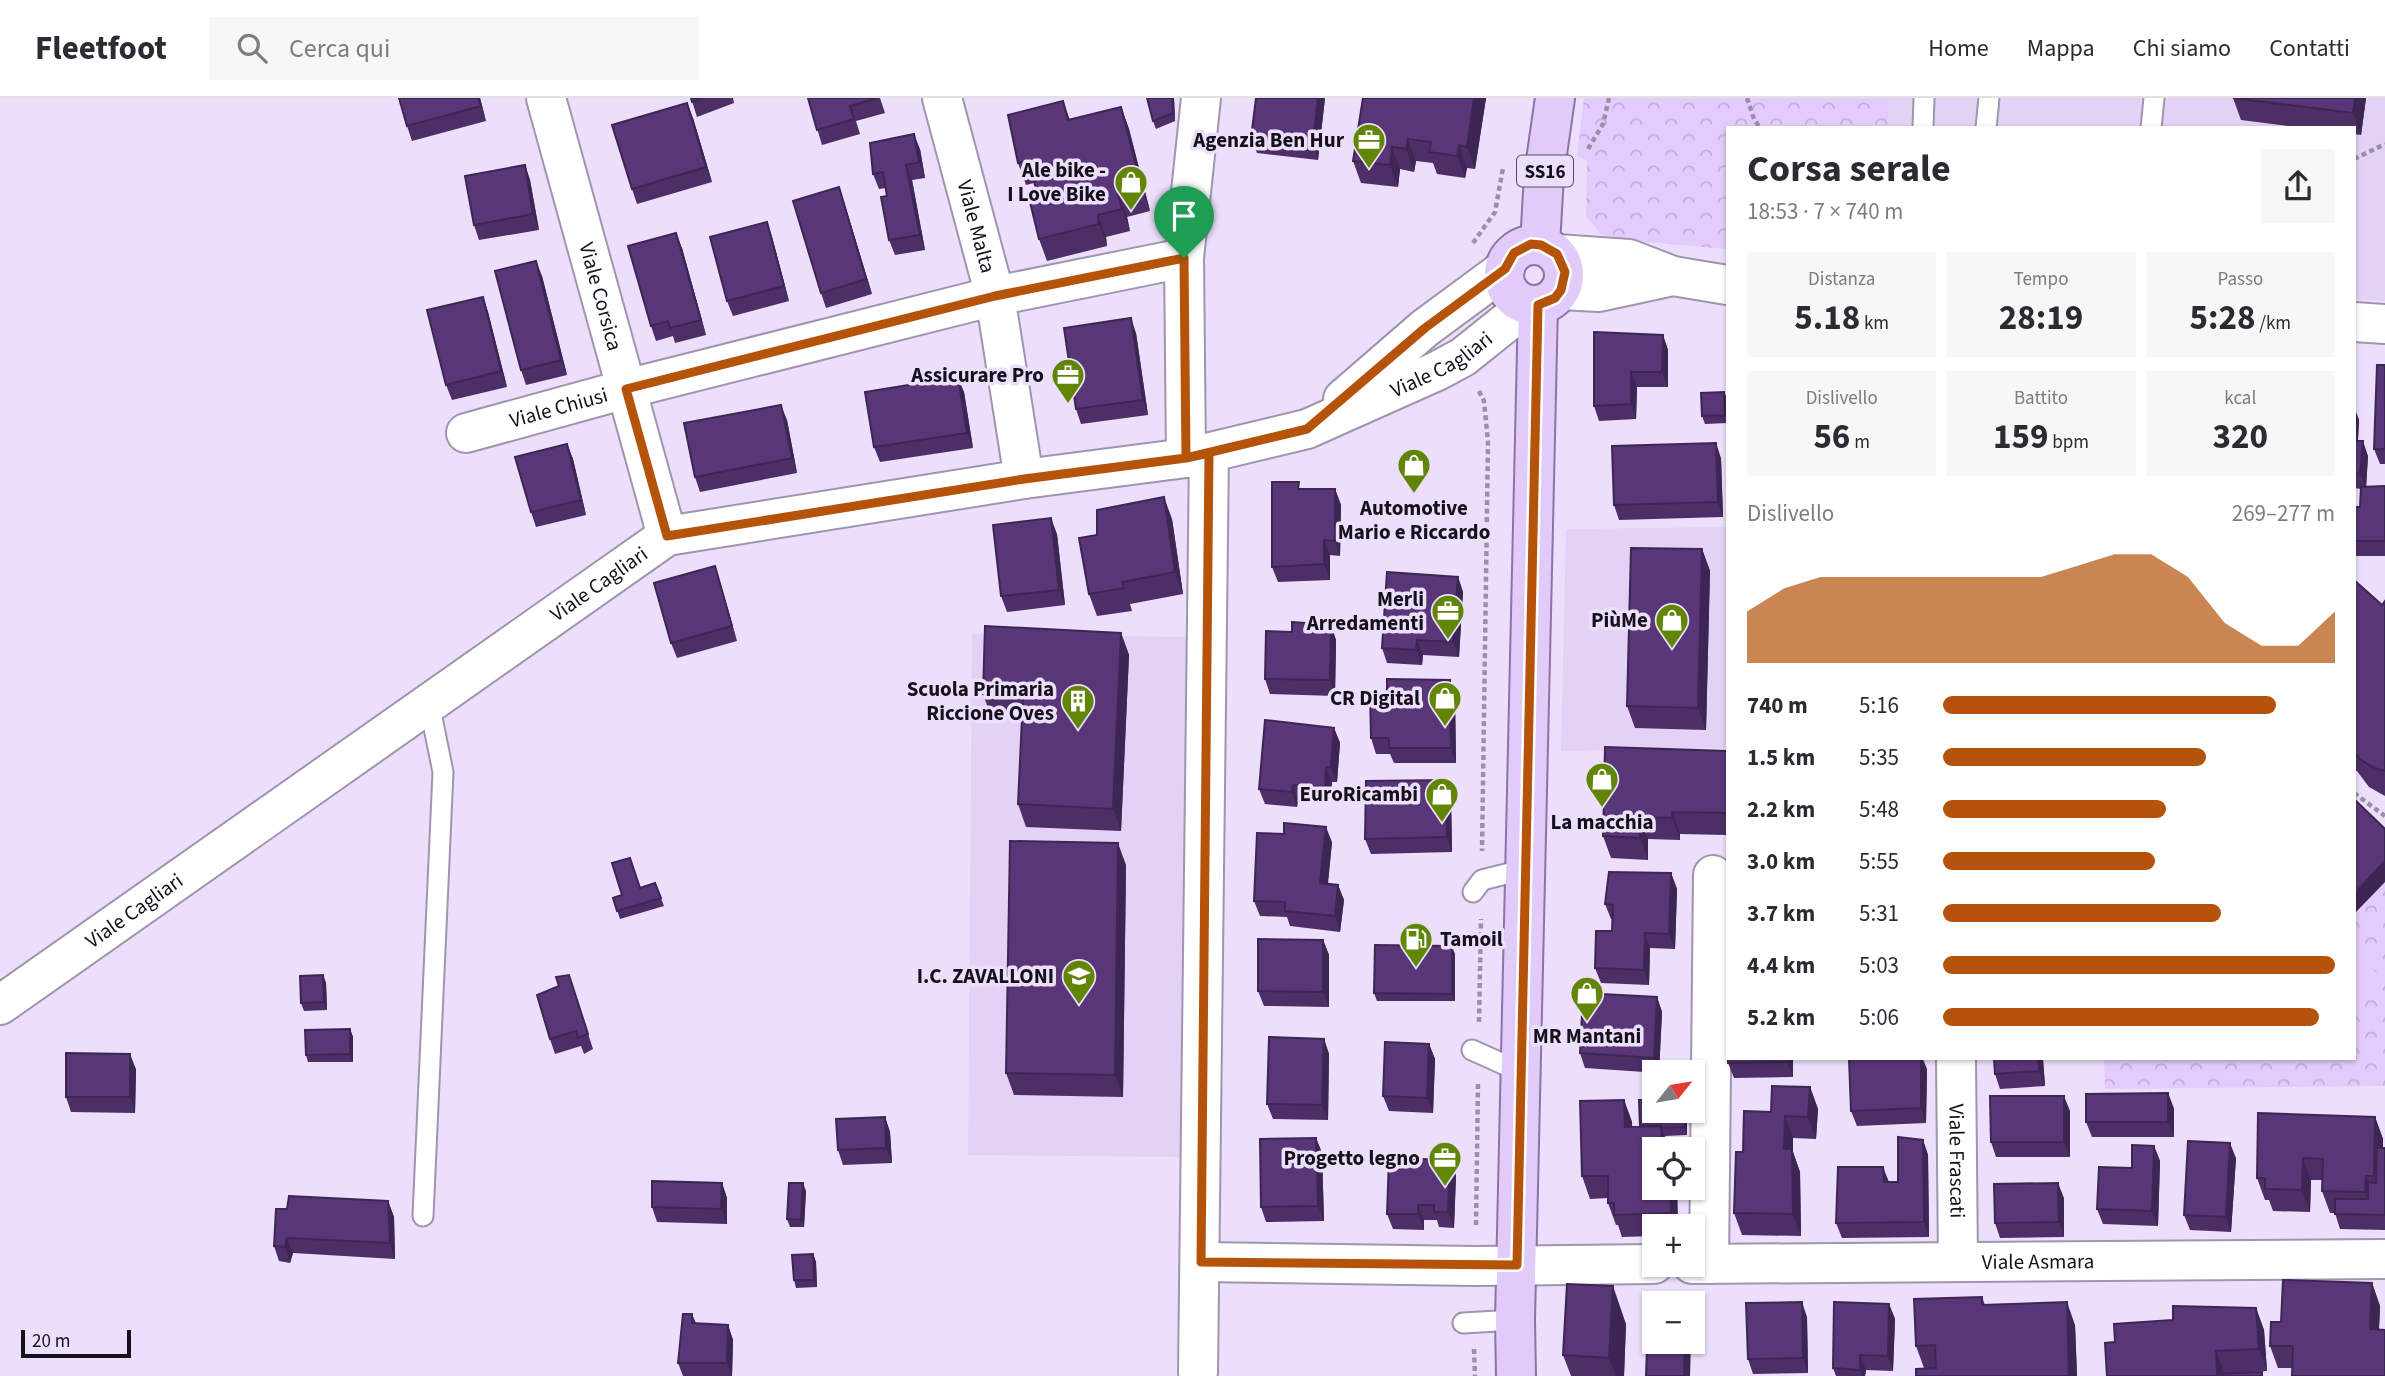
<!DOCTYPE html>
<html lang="it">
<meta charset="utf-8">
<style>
:root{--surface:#fff;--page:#f7f7f7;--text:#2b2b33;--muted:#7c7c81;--line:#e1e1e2;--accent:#b45309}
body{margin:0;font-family:"Source Sans 3",sans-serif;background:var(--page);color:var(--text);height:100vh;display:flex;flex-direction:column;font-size:26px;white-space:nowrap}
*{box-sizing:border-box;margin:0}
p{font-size:23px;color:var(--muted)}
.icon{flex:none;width:38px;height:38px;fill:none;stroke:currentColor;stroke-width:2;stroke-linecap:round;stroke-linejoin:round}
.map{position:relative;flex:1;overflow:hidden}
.panel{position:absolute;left:1726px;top:28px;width:630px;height:934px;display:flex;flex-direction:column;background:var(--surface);border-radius:0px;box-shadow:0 2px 5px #0004}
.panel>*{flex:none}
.needle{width:46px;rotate:60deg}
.buttons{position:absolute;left:1642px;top:962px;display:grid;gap:14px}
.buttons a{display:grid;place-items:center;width:63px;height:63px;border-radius:0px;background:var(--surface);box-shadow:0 2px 5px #0004;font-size:35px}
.scale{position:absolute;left:21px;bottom:18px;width:110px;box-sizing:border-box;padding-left:7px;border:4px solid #15101a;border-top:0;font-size:19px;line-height:24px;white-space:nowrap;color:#15101a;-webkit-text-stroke:5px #ecdffb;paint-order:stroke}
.pin{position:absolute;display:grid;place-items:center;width:60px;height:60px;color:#fff;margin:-72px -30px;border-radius:50% 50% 50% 0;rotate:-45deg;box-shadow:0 0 7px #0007}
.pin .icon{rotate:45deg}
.round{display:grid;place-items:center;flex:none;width:74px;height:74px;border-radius:0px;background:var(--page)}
.head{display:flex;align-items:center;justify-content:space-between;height:119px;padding:0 21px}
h1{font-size:38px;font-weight:700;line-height:52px}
.metrics{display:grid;grid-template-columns:repeat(3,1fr);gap:10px;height:119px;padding:7px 21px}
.metrics div{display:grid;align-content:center;border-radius:0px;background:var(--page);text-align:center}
.metrics b{font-size:35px;font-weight:700}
.metrics small{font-size:19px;font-weight:400}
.metrics p{font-size:19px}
.chart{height:196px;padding:14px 21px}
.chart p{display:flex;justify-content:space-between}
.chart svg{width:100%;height:126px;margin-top:7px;fill:var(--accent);opacity:.7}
ul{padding:0 21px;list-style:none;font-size:23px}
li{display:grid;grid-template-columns:112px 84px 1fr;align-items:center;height:52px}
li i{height:18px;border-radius:9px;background:var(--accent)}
header{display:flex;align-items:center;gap:42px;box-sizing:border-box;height:98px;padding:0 35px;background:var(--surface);border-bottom:2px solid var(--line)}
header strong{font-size:33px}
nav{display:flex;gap:38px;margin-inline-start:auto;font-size:24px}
.search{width:490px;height:63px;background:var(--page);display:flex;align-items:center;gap:18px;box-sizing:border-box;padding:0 24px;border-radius:0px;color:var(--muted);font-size:26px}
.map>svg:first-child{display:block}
.built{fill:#e3d2f5}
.park{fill:url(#park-crowns)}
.pitch{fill:#e3cbfe}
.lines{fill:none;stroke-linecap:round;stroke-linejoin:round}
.lane-casing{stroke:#a194af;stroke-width:23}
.street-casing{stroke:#a194af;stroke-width:42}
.primary-casing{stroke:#8d73a8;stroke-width:42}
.path{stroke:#9b91a7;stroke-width:4.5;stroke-dasharray:5 3.5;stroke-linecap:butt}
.lane{stroke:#fff;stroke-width:19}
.street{stroke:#fff;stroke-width:38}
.primary{stroke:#e1cbf8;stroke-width:38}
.wall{fill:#4d2e67}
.shaded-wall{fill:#3e2654}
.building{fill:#593678;stroke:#3e2654;stroke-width:2}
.route-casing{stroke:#fff;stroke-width:14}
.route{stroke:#b45309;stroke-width:9}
.labels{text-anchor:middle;stroke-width:7;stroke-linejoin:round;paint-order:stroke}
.shield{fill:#ecdffb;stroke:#564e5e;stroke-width:2}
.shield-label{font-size:19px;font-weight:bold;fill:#15101a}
.poi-label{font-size:21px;font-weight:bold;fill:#15101a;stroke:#ecdffb;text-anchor:end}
.street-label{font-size:21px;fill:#15101a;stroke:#ecdffb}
</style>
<header>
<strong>Fleetfoot</strong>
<div class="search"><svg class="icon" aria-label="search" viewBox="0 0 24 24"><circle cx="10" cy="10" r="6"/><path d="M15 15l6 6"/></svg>Cerca qui</div>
<nav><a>Home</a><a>Mappa</a><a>Chi siamo</a><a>Contatti</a></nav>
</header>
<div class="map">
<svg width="2385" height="1278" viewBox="0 0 2385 1278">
<defs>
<pattern id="park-crowns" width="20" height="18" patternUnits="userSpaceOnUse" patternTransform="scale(1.75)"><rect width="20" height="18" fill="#e3cbfe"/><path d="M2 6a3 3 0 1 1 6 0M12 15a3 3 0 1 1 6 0" fill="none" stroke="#c2add9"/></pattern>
</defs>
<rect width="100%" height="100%" fill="#ecdffb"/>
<!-- built -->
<path class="built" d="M1889 0H2385V203L2354 201V30H1888Z
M1727 429V650L1561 653 1566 431Z
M972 536 1192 539 1188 1059 968 1057Z"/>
<!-- park -->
<path class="park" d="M1584 0H1889L1888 30H1727V151L1634 143 1601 136 1586 119 1587 63 1577 58Z
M2354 709 2385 730V988L2105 991 2104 961H2354Z"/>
<!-- pitch -->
<path class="pitch" d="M2354 853 2378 876 2354 903Z"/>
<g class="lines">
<defs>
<path id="lane" d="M1923 30 1924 0
M1986 30 1989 0
M2151 30 2154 0
M1473 794 1482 782 1526 771
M1472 952 1521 974
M423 1118 443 674 429 605
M1463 1225 1515 1222"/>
<g id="street">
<path id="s1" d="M546 0 667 438"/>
<path id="s2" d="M942 0 995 198 1024 381"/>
<path d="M1557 156 1629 161 1673 178 1727 187"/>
<path d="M1561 192 1599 194 1673 178"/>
<path d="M2354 224 2385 226"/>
<path d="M1343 301 1425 230 1505 171"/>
<path id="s3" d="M466 335 626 291 995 198 1184 160"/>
<path d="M1186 360 1184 160 1201 0"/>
<path id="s4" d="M0 907 667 438 1024 381 1186 360 1307 331 1437 273 1463 259 1528 207"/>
<path id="s5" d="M1956 961 1958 1164"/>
<path d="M1201 1164 1475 1168 1654 1166"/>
<path id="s6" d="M1692 1166 2385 1161"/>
<path d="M1709 1166 1713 777"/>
<path d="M1198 1274 1209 355"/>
</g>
<path id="primary" d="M1504 177a30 30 0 1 1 60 0a30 30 0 1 1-60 0Z
M1540 147 1544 77 1555 0
M1516 1278 1515 1222 1538 207"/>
</defs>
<!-- lane casing -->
<use href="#lane" class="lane-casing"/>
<!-- street casing -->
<use href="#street" class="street-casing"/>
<!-- primary casing -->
<use href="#primary" class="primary-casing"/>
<!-- path -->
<path class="path" d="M1747 0 1754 21 1760 30
M1588 51 1603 26 1609 0
M2354 61 2385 46
M1473 145 1495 114 1503 70
M1479 293 1484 303 1488 344 1482 753
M2354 695 2385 718
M1479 924 1481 821
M1476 1127 1478 985
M1474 1251 1475 1278"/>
<!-- lane -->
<use href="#lane" class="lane"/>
<!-- street -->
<use href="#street" class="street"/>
<!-- primary -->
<use href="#primary" class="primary"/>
</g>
<!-- wall -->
<path class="wall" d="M480 0 486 23 412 43 407 28Z
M691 0H733L734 5 697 19Z
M808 0H880L885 15 856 23 860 36 822 47Z
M1174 0 1175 23 1156 31 1153 23Z
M1256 0H1325L1318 62 1257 55 1251 40Z
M1363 0H1486L1475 71 1467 70 1465 80 1437 76 1433 65 1416 63 1414 74 1400 71 1398 89 1361 85 1353 63Z
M2233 0H2366L2361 37 2354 36V30H2303L2241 22Z
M1063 3 1070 22 1121 9 1129 31 1150 113 1127 119 1130 133 1106 139 1107 148 1047 163 1039 141 1038 98 1034 85 1026 87 1018 65Z
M693 20 712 84 637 106 632 91Z
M920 51 925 80 912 82 925 152 895 157 889 142 887 98 886 90 879 91 873 76Z
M525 67 530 82 539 132 479 142 474 127Z
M844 104 872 196 826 210 821 195Z
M767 124 772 139 789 203 733 218 727 203Z
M682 150 706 237 675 245 673 238 656 243 651 228Z
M542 178 567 277 526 287 521 272Z
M483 199 488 214 507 289 452 302 446 287Z
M1136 235 1148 317 1081 326 1076 311Z
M1663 237 1668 252V289H1637L1636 321 1599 323 1594 308Z
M2385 267V366H2380L2374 351Z
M2354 290 2355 295 2354 309 2359 322 2358 343 2368 358 2366 389 2385 388V458H2354V409H2360L2361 391 2354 390Z
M964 294 973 350 880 364 874 349Z
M1724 294 1727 301V325L1705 326 1702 318Z
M787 322 797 375 700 394 695 379Z
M567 346 573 361 586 417 536 429 531 414Z
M1721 360 1723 419 1619 422 1614 407Z
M1301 391H1335L1341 407 1340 458 1330 457V482L1278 484 1272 469Z
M1172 421 1183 496 1130 506 1132 513 1097 518 1089 496Z
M1057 436 1065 507 1007 514 1001 498Z
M1702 451 1710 473 1706 632 1635 630 1627 608Z
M1458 479 1463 494 1459 559 1423 557 1422 567 1387 565 1382 550Z
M2354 482 2382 507 2385 503V698L2369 689 2357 673 2354 672Z
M720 484 737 543 677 560 671 545Z
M1331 527 1336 542 1335 598 1270 596 1265 581 1292 534Z
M1121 535 1129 557 1121 733 1026 729 1018 706 1022 620 991 618 983 596Z
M1455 597 1456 665H1394L1390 656H1376L1371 640Z
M1334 630 1340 645 1337 684H1332L1330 704 1298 702 1297 709 1265 706 1259 691Z
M1727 653V737L1680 736V742L1648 741V762L1611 760 1603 738Z
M1446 682 1451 697 1452 754 1371 756 1365 741Z
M1332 744 1328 786 1338 787 1344 802 1340 834 1290 828 1287 819 1260 818 1254 803Z
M1126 767 1123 999 1014 997 1006 975Z
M1671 775 1677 791 1675 851 1650 850 1649 887 1601 885 1595 870 1612 833V821H1611L1605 806Z
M655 785 664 808 620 821 613 800Z
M1323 842 1329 857V909L1264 908 1258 893Z
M1455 856V903H1377L1374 895Z
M323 877 326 885 327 912 304 913 301 905Z
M569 877 593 951 584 956 581 948 555 956 550 941 559 888Z
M1657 899 1662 914 1659 975 1585 970 1580 955Z
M350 931 353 939V964H308L306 957Z
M1324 941 1329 956 1328 1022 1273 1021 1267 1006Z
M1429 946 1435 961 1433 1015 1389 1013 1383 998Z
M1728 961H1793V979L1734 980 1728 965Z
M2043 961 2045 988 2000 991 1995 976Z
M136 971 135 1015 71 1014 66 999Z
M1927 971 1926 1025 1857 1028 1851 1013Z
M1810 989 1818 1011 1816 1041 1793 1040V1054L1800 1074 1801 1138 1742 1137 1734 1115 1743 1054 1771 1014Z
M2168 995 2174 1011V1039H2092L2086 1024Z
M1624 1002 1632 1024V1028H1640L1654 1013H1687V1037L1665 1038 1669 1050 1654 1052 1677 1090 1678 1129H1654V1138L1622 1139 1618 1127H1616L1608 1105V1100L1590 1101 1582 1078Z
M2070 1013V1059H1996L1991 1044Z
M885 1019 890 1034 892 1065 843 1067 838 1052Z
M2375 1019 2383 1041V1050H2385V1132L2340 1131 2335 1115H2330L2322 1093 2323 1082H2311L2310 1114 2273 1113 2269 1102H2265L2257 1080Z
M1316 1040 1322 1055 1324 1123 1266 1124 1261 1109Z
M1923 1042 1928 1057 1929 1139 1842 1140 1836 1125 1889 1084H1898Z
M2154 1048 2160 1063 2158 1128 2103 1126 2097 1111 2132 1070Z
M2236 1060 2231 1134 2190 1132 2184 1117Z
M1456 1077 1454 1130 1439 1129 1437 1122H1424V1132L1393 1131 1387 1116Z
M722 1085 727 1100V1126L657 1124 652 1109Z
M806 1093 804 1129H790L787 1121Z
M2064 1100V1139L2000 1140 1995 1125Z
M388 1103 394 1119 395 1161 293 1155 290 1165 279 1163 274 1148 276 1111Z
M813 1156 816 1164 817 1189 796 1190 794 1182Z
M2372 1185 2380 1208 2379 1231 2292 1270H2278L2270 1248 2281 1224Z
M1982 1199 1985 1207 2075 1227 2077 1278H1916L1936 1270H1924L1916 1248Z
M1889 1206 1895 1221 1893 1273 1866 1272 1865 1278H1836L1833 1270Z
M2256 1210 2264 1232 2267 1273 2224 1276 2262 1274 2263 1278H2107L2115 1244 2173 1222Z
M692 1216 696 1225 728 1227 733 1242 732 1278H683L678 1265Z
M1807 1219 1808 1275 1753 1276 1748 1261Z
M1626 1226 1624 1278H1571L1563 1257Z"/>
<!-- shaded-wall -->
<path class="shaded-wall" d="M478 0H480L486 23 481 8Z
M1172 0H1174L1175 23 1173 15Z
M1318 0H1325L1318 62 1313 46Z
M1474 0H1486L1475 71 1467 49Z
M2355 0H2366L2361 37 2353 15Z
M687 5 693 20 712 84 706 69Z
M1121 9 1129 31 1150 113 1142 91Z
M914 36 920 51 925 80 919 64Z
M1408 41 1416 63 1414 74 1406 51Z
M1459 47 1467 70 1465 80 1457 58Z
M1392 49 1400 71 1398 89 1390 67Z
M525 67 530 82 539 132 533 116Z
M906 67 912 82 925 152 920 137Z
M839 89 844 104 872 196 866 181Z
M1118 96 1127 119 1130 133 1122 111Z
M1098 117 1106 139 1107 148 1099 126Z
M767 124 772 139 789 203 784 188Z
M676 135 682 150 706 237 701 222Z
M536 163 542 178 567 277 561 262Z
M483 199 488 214 507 289 501 273Z
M1131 220 1136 235 1148 317 1143 302Z
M1663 237 1668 252V289L1662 274Z
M1631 274 1637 289 1636 321 1631 306Z
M958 279 964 294 973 350 967 335Z
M2354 290 2355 295 2354 309 2359 322 2357 358 2354 348Z
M1724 294 1727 301V324L1725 317Z
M781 307 787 322 797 375 792 360Z
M2363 343 2368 358 2366 391 2360 376Z
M1716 345 1721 360 1723 419 1718 404Z
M567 346 573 361 586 417 581 402Z
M1335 391 1341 407 1340 458 1335 443Z
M1164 399 1172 421 1183 496 1175 474Z
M1051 420 1057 436 1065 507 1059 492Z
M1324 442 1330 457V482L1324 466Z
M1702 451 1710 473 1706 632 1698 610Z
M715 468 720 484 737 543 732 528Z
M1458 479 1463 494 1459 559 1453 544Z
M1331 527 1336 542 1335 598 1330 582Z
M1121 535 1129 557 1121 733 1113 711Z
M1417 542 1423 557 1422 567 1416 552Z
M1450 582 1455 597 1456 665 1451 650Z
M1334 630 1340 645 1337 684 1331 669Z
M1326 669 1332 684 1330 704 1325 689Z
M1446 682 1451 697 1452 754 1447 739Z
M1293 687 1298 702 1297 709 1292 694Z
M1672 714 1680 736V742L1672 720Z
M1640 719 1648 741V762L1640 740Z
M1326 729 1332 744 1326 800 1320 785Z
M1118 745 1126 767 1123 999 1115 977Z
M2385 763V784L2356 814 2354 807V796Z
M1671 775 1677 791 1675 851 1669 836Z
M1338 787 1344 802 1340 834 1335 818Z
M1645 835 1650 850 1649 887 1644 872Z
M1323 842 1329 857V909L1323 894Z
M1452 848 1455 856V903L1452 896Z
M323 877 326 885 327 912 324 904Z
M1657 899 1662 914 1659 975 1654 960Z
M350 931 353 939V964L350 956Z
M1324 941 1329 956 1328 1022 1322 1007Z
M1429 946 1435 961 1433 1015 1427 1000Z
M130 956 136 971 135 1015 130 999Z
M1787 961H1793V979L1787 964Z
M1921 961H1923L1927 971 1926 1025 1921 1010Z
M2038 961H2043L2045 988 2039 973Z
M1810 989 1818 1011 1816 1041 1808 1019Z
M2168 995 2174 1011V1039L2168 1024Z
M2064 998 2070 1013V1059L2064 1044Z
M1624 1002 1632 1024 1633 1051 1625 1029Z
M1684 1013H1687V1037L1685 1029Z
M1785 1018 1793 1040V1054L1800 1074 1801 1138 1793 1116 1784 1051Z
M885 1019 890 1034 892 1065 886 1050Z
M2375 1019 2383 1041 2382 1100 2374 1078Z
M1661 1028 1669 1050V1052H1662Z
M1316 1040 1322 1055 1324 1123 1318 1108Z
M1923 1042 1928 1057 1929 1139 1924 1124Z
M2230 1045 2236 1060 2231 1134 2226 1119Z
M2154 1048 2160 1063 2158 1128 2152 1113Z
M2303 1060 2311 1082 2310 1114 2302 1092Z
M1450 1062 1456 1077 1454 1130 1448 1114Z
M1883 1069 1889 1084H1884Z
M2366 1078 2374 1100 2373 1116 2365 1094Z
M722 1085 727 1100V1126L721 1111Z
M803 1085 806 1093 804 1129 801 1122Z
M2058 1085 2064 1100V1139L2059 1124Z
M1670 1090H1677L1678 1129H1675L1671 1115Z
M388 1103 394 1119 395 1161 390 1145Z
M1418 1107 1424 1122V1132L1418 1116Z
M287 1140 293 1155 290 1165 285 1149Z
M813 1156 816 1164 817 1189 814 1182Z
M2372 1185 2380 1208 2378 1253 2370 1231Z
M1613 1188 1626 1226 1624 1278H1616L1609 1260Z
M1802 1204 1807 1219 1808 1275 1803 1260Z
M2067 1204 2075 1227 2077 1278H2069Z
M1889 1206 1895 1221 1893 1273 1888 1258Z
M2256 1210 2264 1232 2267 1273 2259 1251Z
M728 1227 733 1242 732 1278 727 1265Z
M1685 1244H1691L1690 1278H1684Z
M2216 1253 2224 1275V1278H2218Z
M1860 1257 1866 1272 1865 1278H1862L1860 1272Z"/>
<!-- building -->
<path class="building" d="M399 0H478L481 8 407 28Z
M691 0H702L692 4Z
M808 0H878L850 8 854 21 817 32Z
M1147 0H1172L1173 15 1153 23Z
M1256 0H1318L1313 46 1251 40Z
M1363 0H1474L1467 49 1459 47 1457 58 1429 54 1431 44 1408 41 1406 51 1392 49 1390 67 1353 63Z
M2233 0H2355L2353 15Z
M1063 3 1068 22 1121 9 1142 91 1118 96 1122 111 1098 117 1099 126 1039 141 1029 100 1038 98 1028 62 1018 65 1008 17Z
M687 5 706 69 632 91 612 27Z
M914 36 919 64 906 67 920 137 889 142 881 99 887 98 883 74 873 76 870 45Z
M525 67 533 116 474 127 465 78Z
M839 89 866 181 821 195 793 103Z
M767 124 784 188 727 203 710 139Z
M676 135 701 222 670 230 668 223 651 228 628 148Z
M536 163 561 262 521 272 495 173Z
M483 199 501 273 446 287 427 212Z
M1131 220 1143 302 1076 311 1064 230Z
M1594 234 1663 237 1662 274H1631V306L1594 308Z
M2377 267H2385V351H2374Z
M958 279 967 335 874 349 865 294Z
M1724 294 1725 317 1702 318 1701 295Z
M781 307 792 360 695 379 684 325Z
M2354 343H2363L2360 376 2354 375Z
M1716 345 1718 404 1614 407 1612 348Z
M567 346 581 402 531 414 515 359Z
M1272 384H1299L1298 391H1335V443L1324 442V466L1272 469Z
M2385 388V443H2354V409H2360L2361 389Z
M1164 399 1175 474 1122 484 1124 490 1089 496 1079 440 1097 437V412Z
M1051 420 1059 492 1001 498 993 427Z
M1631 450 1702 451 1698 610 1627 608Z
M715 468 732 528 671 545 654 485Z
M1387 474 1458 479 1453 544 1417 542 1416 552 1382 550Z
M2354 482 2382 507 2385 503V673L2375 670 2367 666 2359 660 2354 654Z
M1292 524 1331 527 1330 582 1265 581 1266 533 1292 534Z
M985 528 1121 535 1113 711 1018 706 1023 598 983 596Z
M1387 581 1450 582 1451 650H1389V640H1371L1370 594H1387Z
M1265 622 1334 630 1331 669H1326L1325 689 1293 687 1292 694 1259 691Z
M1605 649 1727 653V715L1672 714V720L1640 719V740L1603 738Z
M1446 682 1447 739 1365 741 1366 683Z
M2354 701 2385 731V763L2354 796Z
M1284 725 1326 729 1320 785 1338 787 1335 818 1285 813V804L1254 803 1257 735 1284 736Z
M1010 743 1118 745 1115 977 1006 975Z
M630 760 640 790 655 785 661 800 617 813 613 800 622 797 612 765Z
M1609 774 1671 775 1669 836 1645 835 1644 872 1595 870 1596 833H1612L1613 807 1605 806Z
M1258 841 1323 842V894L1258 893Z
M1375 847 1452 848V896L1374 895Z
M323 877 324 904 301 905 300 878Z
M569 877 588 936 578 940 576 933 550 941 537 897 559 888 556 879Z
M1583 895 1657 899 1654 960 1580 955Z
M350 931V956L306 957 305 932Z
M1269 939 1324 941 1322 1007 1267 1006Z
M1385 944 1429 946 1427 1000 1383 998Z
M66 955 130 956V999H66Z
M1728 961H1787V964L1728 965Z
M1849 961H1921V1010L1851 1013Z
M1994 961H2038L2039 973 1995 976Z
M1772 988 1810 989 1808 1019 1785 1018 1784 1051H1792L1793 1116 1734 1115 1736 1054H1743L1744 1013 1771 1014Z
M2168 995V1024H2086V996Z
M1990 998H2064V1044H1991Z
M1624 1002 1625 1029 1661 1028 1662 1052H1654V1090H1670L1671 1115 1614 1117V1105H1608V1078H1582L1580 1003Z
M1639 1002H1654V1013H1684L1685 1029 1662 1030 1661 1028H1640Z
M2258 1015 2375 1019 2374 1078H2366L2365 1094 2322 1093 2323 1061 2303 1060 2302 1092 2265 1091V1080H2257Z
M885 1019 886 1050 838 1052 836 1021Z
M1898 1039 1923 1042 1924 1124 1836 1125 1838 1069H1883L1884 1084H1898Z
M1316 1040 1318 1108 1261 1109 1260 1041Z
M2188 1043 2230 1045 2226 1119 2184 1117Z
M2132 1047 2154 1048 2152 1113 2097 1111 2099 1069 2132 1070Z
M2377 1050H2385V1117L2335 1116V1101H2368V1084L2376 1085Z
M1389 1060 1450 1062 1448 1114H1434V1107H1418V1116H1387Z
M652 1083 722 1085 721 1111 652 1109Z
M789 1085H803L801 1122 787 1121Z
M2058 1085 2059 1124 1995 1125 1994 1086Z
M289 1098 388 1103 390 1145 287 1140 285 1149 274 1148 276 1111H287Z
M813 1156 814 1182H794L792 1157Z
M2283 1182 2372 1185 2370 1231 2385 1232V1278H2292L2293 1248H2270L2271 1224H2281Z
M1567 1186 1613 1188 1609 1260 1563 1257Z
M1982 1199V1207L2067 1204 2069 1278H1916V1271L1936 1270 1935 1247 1916 1248 1914 1201Z
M1802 1204 1803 1260 1748 1261 1746 1205Z
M1834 1204 1889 1206 1888 1258 1860 1257V1272L1833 1270Z
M2173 1208 2256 1210 2259 1251 2216 1253 2217 1276 2262 1274V1278H2107L2105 1245 2115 1244 2114 1226 2173 1222Z
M683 1216H692V1225L728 1227 727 1265H678Z
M1648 1223H1654V1244H1685L1684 1278H1646Z"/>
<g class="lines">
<defs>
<path id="route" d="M1184 160 995 198 626 291 667 438 1024 381 1186 360 1209 355 1201 1164 1517 1167 1538 207 1555 200 1561 192 1565 174 1557 156 1541 147 1531 146 1514 155 1505 171 1425 230 1307 331 1186 360 1184 160"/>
</defs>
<!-- route casing -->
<use href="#route" class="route-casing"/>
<!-- route -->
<use href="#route" class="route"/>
</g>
<!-- icons -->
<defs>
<symbol id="office-pin" viewBox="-11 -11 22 30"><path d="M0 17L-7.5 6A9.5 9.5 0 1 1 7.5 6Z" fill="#618504" stroke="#ecdffb"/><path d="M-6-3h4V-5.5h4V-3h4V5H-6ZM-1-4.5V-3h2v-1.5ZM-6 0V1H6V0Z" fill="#fff"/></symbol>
<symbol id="shop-pin" viewBox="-11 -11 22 30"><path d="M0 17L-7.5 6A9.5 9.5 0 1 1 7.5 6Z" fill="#618504" stroke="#ecdffb"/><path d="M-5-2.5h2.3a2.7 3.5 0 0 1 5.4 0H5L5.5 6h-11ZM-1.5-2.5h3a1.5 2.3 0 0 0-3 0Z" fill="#fff"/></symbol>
<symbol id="building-pin" viewBox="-11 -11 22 30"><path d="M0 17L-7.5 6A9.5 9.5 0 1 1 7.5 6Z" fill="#618504" stroke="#ecdffb"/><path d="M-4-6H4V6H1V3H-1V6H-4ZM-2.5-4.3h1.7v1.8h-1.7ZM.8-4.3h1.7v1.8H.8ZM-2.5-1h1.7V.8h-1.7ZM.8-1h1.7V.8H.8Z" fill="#fff"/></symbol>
<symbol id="fuel-pin" viewBox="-11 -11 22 30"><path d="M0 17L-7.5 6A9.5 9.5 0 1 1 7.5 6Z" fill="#618504" stroke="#ecdffb"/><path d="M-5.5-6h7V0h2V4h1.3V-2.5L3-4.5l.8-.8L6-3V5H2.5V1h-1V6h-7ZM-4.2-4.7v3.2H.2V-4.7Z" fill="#fff"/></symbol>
<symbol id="school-pin" viewBox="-11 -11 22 30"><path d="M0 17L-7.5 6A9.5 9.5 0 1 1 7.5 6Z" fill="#618504" stroke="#ecdffb"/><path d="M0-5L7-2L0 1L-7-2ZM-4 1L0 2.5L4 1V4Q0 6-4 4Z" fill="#fff"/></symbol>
</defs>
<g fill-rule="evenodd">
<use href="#office-pin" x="1350" y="23" width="38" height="52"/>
<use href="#shop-pin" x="1112" y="65" width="38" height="52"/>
<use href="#office-pin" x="1049" y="258" width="38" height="52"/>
<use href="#shop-pin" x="1395" y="348" width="38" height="52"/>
<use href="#office-pin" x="1429" y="494" width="38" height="52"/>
<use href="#shop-pin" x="1653" y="503" width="38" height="52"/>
<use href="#shop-pin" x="1426" y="581" width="38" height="52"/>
<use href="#building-pin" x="1059" y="584" width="38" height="52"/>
<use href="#shop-pin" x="1583" y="662" width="38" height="52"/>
<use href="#shop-pin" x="1423" y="677" width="38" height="52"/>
<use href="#fuel-pin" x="1397" y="822" width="38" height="52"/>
<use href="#school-pin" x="1060" y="859" width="38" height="52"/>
<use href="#shop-pin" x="1568" y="876" width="38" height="52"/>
<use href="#office-pin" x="1426" y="1041" width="38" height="52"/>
</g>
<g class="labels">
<!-- shield labels -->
<rect class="shield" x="1517" y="57.5" width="56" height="31" rx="5"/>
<g class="shield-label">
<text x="1545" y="80">SS16</text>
</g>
<!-- poi labels -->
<g class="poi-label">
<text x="1344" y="49">Agenzia Ben Hur</text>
<text x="1106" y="79">Ale bike -<tspan x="1106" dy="24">I Love Bike</tspan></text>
<text x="1044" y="284">Assicurare Pro</text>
<text x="1414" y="417" text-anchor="middle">Automotive<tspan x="1414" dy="24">Mario e Riccardo</tspan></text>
<text x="1424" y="508">Merli<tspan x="1424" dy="24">Arredamenti</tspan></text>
<text x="1648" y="529">PiùMe</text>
<text x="1054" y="598">Scuola Primaria<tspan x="1054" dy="24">Riccione Oves</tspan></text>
<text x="1420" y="607">CR Digital</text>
<text x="1418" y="703">EuroRicambi</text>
<text x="1602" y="731" text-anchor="middle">La macchia</text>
<text x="1440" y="848" text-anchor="start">Tamoil</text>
<text x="1054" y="885">I.C. ZAVALLONI</text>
<text x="1587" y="945" text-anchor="middle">MR Mantani</text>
<text x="1420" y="1067">Progetto legno</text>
</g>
<!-- street labels -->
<g class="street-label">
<text dy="7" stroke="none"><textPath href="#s2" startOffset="133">Viale Malta</textPath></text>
<text dy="7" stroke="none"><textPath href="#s1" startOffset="206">Viale Corsica</textPath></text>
<text dy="7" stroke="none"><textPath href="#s4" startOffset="1614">Viale Cagliari</textPath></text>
<text dy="7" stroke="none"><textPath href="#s3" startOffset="96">Viale Chiusi</textPath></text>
<text dy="7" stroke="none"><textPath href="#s4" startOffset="732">Viale Cagliari</textPath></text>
<text dy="7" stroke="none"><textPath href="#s4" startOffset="164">Viale Cagliari</textPath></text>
<text dy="7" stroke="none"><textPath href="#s5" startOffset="102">Viale Frascati</textPath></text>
<text dy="7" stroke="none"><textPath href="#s6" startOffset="346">Viale Asmara</textPath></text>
</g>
</g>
</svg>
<div class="buttons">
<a><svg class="needle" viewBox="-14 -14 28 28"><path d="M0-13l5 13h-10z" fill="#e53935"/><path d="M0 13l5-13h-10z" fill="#7c7c81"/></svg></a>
<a><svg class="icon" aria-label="locate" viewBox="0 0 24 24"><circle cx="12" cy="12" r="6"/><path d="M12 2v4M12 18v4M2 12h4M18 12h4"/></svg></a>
<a>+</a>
<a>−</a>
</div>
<div class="scale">20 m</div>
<div class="pin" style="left:1184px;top:160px;background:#1e9e55"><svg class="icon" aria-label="arrive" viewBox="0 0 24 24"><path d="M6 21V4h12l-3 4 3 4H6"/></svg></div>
<section class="panel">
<div class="head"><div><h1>Corsa serale</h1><p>18:53 · 7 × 740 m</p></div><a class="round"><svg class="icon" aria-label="share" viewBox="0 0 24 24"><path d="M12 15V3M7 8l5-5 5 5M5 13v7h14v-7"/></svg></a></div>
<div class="metrics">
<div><p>Distanza</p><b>5.18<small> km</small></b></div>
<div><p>Tempo</p><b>28:19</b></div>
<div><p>Passo</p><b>5:28<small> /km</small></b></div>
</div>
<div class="metrics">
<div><p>Dislivello</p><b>56<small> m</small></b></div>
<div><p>Battito</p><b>159<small> bpm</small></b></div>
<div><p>kcal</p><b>320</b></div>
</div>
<div class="chart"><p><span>Dislivello</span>269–277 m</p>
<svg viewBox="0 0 160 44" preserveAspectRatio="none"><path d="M0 44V26L10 18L20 14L30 14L40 14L50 14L60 14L70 14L80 14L90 10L100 6L110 6L120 14L130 30L140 38L150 38L160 26V44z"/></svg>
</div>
<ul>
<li><b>740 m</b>5:16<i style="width:85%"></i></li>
<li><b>1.5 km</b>5:35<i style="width:67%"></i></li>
<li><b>2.2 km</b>5:48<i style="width:57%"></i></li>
<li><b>3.0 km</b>5:55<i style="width:54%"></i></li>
<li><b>3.7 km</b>5:31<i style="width:71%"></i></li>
<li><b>4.4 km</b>5:03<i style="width:100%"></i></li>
<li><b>5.2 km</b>5:06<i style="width:96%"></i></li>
</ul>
</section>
</div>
